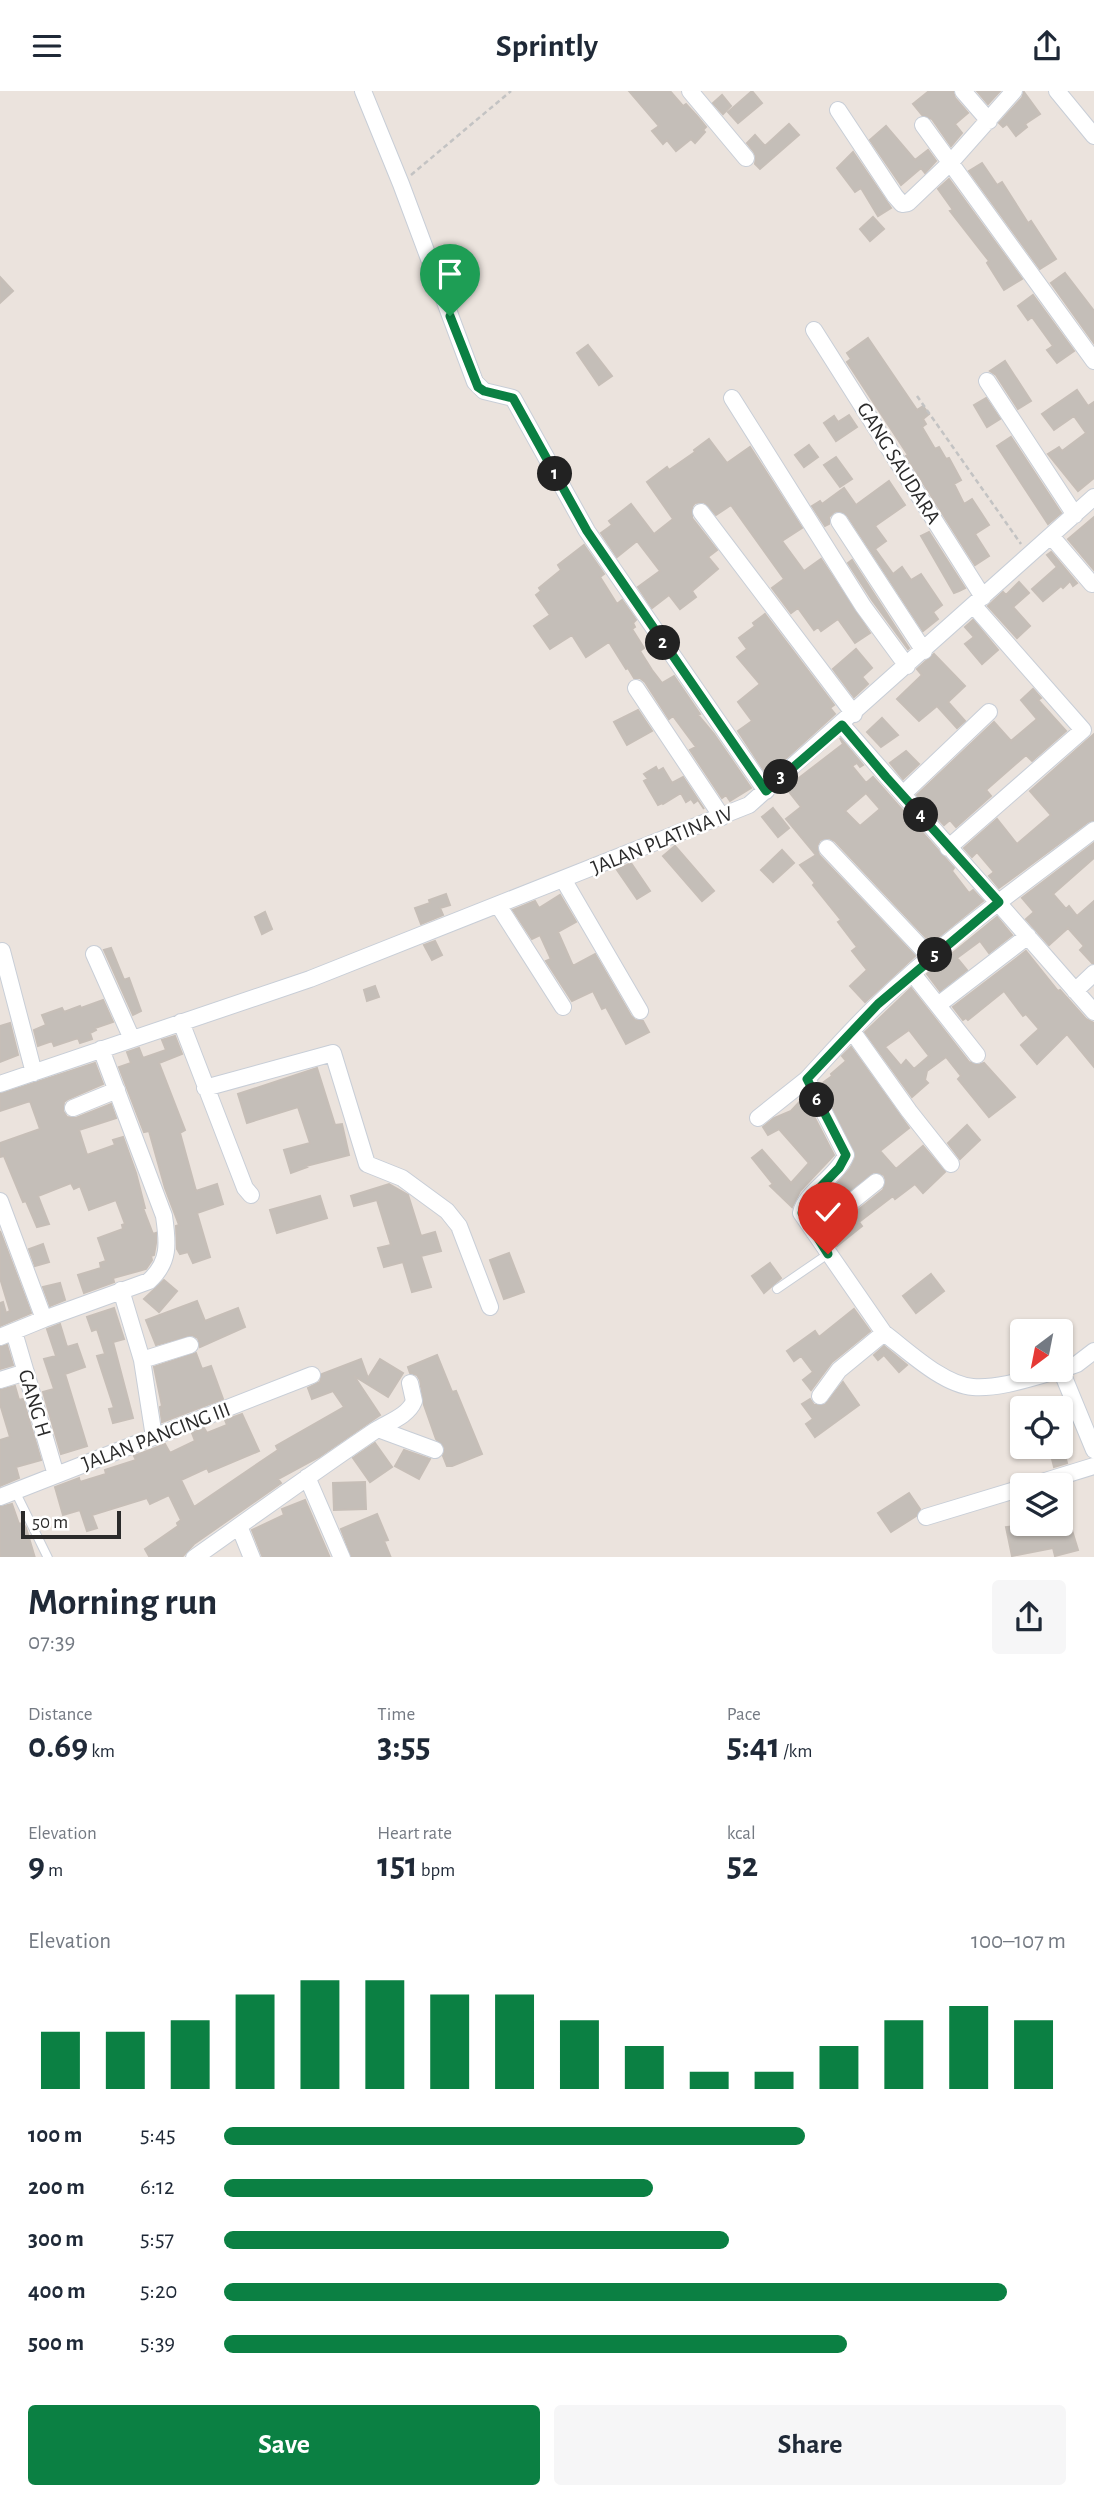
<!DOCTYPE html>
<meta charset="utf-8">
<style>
:root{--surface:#fff;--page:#f6f6f7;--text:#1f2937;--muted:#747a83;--accent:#0b8043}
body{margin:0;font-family:"Alegreya Sans",sans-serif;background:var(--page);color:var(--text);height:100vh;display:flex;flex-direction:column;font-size:26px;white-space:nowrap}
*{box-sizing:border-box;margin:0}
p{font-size:23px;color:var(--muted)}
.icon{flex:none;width:38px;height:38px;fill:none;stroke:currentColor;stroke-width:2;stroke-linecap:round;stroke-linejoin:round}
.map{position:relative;height:1466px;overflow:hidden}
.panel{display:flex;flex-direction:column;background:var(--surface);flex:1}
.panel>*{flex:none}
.needle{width:46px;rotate:212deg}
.fabs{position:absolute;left:1010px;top:1228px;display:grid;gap:14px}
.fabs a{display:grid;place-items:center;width:63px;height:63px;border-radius:7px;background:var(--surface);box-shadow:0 2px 5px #0004;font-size:35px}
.scale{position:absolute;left:21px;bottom:18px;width:100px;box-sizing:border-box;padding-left:7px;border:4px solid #2a2a2a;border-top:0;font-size:19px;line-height:24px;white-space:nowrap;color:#2a2a2a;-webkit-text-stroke:5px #fff;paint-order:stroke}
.pin{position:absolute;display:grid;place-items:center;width:60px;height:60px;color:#fff;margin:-72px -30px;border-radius:50% 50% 50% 0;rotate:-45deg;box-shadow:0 0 7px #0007}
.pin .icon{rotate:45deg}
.km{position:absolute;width:35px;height:35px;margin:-18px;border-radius:50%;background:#222;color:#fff;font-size:19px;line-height:35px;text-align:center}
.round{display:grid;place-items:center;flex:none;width:74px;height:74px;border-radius:7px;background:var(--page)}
.headline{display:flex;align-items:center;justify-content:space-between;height:119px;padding:0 28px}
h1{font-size:38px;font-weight:600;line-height:52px}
.metrics{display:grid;grid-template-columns:repeat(3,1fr);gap:10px;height:119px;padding:7px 28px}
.metrics div{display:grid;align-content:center}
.metrics b{font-size:35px;font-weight:600}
.metrics small{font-size:19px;font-weight:400}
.metrics p{font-size:19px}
.chart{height:196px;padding:14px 28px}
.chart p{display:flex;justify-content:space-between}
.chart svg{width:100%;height:126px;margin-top:7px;stroke:var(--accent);stroke-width:6}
.cta{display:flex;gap:14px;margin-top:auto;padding:14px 28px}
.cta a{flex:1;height:80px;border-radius:7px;background:var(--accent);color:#fff;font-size:28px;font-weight:600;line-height:80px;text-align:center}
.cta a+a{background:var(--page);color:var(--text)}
ul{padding:0 28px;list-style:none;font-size:23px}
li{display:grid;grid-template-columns:112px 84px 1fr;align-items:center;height:52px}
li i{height:18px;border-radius:9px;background:var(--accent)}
header{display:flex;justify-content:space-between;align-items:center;height:91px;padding:0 28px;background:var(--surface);font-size:32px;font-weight:600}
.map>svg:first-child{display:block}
.building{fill:#c4beb8;stroke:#c6beb7;stroke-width:2;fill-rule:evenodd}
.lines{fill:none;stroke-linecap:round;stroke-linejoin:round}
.lane-casing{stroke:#c8ced7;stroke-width:10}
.street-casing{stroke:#c8ced7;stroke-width:18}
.path{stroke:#c3c3c3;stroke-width:2.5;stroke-dasharray:5 3.5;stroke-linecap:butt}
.lane{stroke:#fff;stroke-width:8}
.street{stroke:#fff;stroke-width:16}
.route-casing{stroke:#fff;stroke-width:14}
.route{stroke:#0b8043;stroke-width:9}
.labels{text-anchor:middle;stroke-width:5;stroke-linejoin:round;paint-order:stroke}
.street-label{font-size:21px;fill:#2a2a2a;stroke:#fff}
</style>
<header><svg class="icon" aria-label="menu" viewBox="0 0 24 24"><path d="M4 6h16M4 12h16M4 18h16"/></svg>Sprintly<svg class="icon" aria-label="share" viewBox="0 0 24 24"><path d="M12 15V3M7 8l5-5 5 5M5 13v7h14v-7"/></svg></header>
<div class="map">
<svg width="1094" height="1467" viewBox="0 0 1094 1467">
<rect width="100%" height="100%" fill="#ebe3dd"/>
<!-- building -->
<path class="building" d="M629 0H670L683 15 686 13 697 25 706 36 703 39 705 41 695 52 691 48 676 60 667 49 663 53 652 40 659 35Z
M752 0 762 12 738 32 728 21Z
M929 0H953L955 7 968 22 955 33 962 42 951 55 932 28 922 24 913 13Z
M977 0H1000L988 13Z
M1024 1 1040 23 1025 33 1027 36 1016 45 1007 33 1003 36 999 32 1022 7Z
M722 4 731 15 723 23 713 12Z
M789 33 799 44 760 78 755 73 756 66 754 61 747 52 755 44 765 55Z
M886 35 915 69 928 59 936 70 925 82 921 77 901 94 870 49Z
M853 61 891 117 878 125 861 97 855 101 837 77Z
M982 72 997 94 1002 91 1028 132 1031 130 1056 168 1040 178 969 80Z
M949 88 1022 188 1004 199 987 172 989 170 950 120 953 119 938 98Z
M873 126 884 138 870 150 860 138Z
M1065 182 1094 220V252L1051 192Z
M0 186 13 200 0 212Z
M1033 204 1074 260 1057 272 1047 259 1053 255 1032 226 1028 229 1018 215Z
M868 247 917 319 923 315 929 323 923 328 926 333 922 336 935 358 939 356 946 368 949 367 961 389 954 393 964 413 972 408 989 434 975 443 989 465 975 474 906 365 908 364 847 271 851 268 847 262Z
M588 254 612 285 599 294 577 262Z
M1005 270 1031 310 1018 318 996 284 990 280Z
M1077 299 1088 315 1094 311V387L1078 400 1048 363 1059 356 1062 360 1086 342 1074 325 1054 339 1042 323Z
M986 307 1000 328 987 336 974 314Z
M849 324 857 336 836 350 824 332 834 325 838 331Z
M1011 346 1061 422 1048 433 997 355Z
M709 348 727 372 750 356 802 437 782 450 804 480 821 468 870 542 855 552 838 528 821 540 818 536 814 539 798 517 791 522 772 497 784 488 731 414 716 424 704 411 695 412 692 416V427L717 459 708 466 718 478 692 500 696 506 680 518 669 504 652 517 638 496 660 480 637 450 617 466 601 442 612 434 609 430 631 413 654 443 673 428 647 391 667 376 669 379 695 361 694 359Z
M809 354 818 366 804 376 795 364Z
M836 366 852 388 840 396 824 374Z
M889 390 905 414 875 435 886 450 875 458 893 483 902 476 911 489 921 483 942 514 933 521 938 528 923 540 847 424 839 420 834 421 829 426V433L825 435 812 415 820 410 822 413 844 397 856 414Z
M1094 426V479L1068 448Z
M929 441 965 497 959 500 954 502 921 445Z
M584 454 604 483 600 486 617 513 622 509 636 529 633 532 635 536 632 538 644 557 640 560 652 579 662 592 674 585 700 623 698 624 714 643 751 697 730 710 726 704 722 707 690 659 696 656 673 625 669 628 645 591 640 587H634L628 577 626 578 609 551 586 566 572 544 550 558 534 535 550 524 536 504 541 500 539 497 561 479 558 474Z
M1051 461 1077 492 1073 495 1070 490 1063 497 1061 495 1043 510 1032 498 1057 476 1047 464Z
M852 469 909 557 908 558 872 509 848 472Z
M1019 491 1029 502 1013 516 1030 535 1017 547 988 515 1003 501 1006 504Z
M765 523 834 614 830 617 835 623 772 680 770 678 765 681 738 640 752 630 738 611 760 593 737 566 747 558 739 547 755 535 753 532Z
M973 529 998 559 982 573 965 553 974 546 965 536Z
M856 558 872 577 862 586 868 593 854 606 833 578Z
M934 563 965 595 948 611 965 630 957 637 937 615 919 630 897 608 922 584 917 578Z
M1033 598 1041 607 1038 609 1066 640 1032 670 1026 664 986 699 991 705 956 736 950 729 944 734 917 704 994 631 1011 650 1037 628 1021 609Z
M638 619 652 640 627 654 614 631Z
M882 627 898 644 881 656 867 641Z
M1094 643V729L1088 731 999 797 989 785 994 781 977 761 972 766 964 757 997 728 1017 753 1051 724 1030 700Z
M840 647 863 674 860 676 857 672 852 675 866 692 873 686 954 777 952 780 969 802 973 799 983 810 931 852 835 750 829 747 820 749 817 755 819 764 915 865 865 911 850 895 867 879 852 860 857 856 838 831 841 829 813 794 815 792 800 774 816 764 786 728 801 716 786 697 843 653ZM866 702 880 718 860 735 845 720Z
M906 660 919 673 903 688 890 672Z
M656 676 658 680 663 677 672 692 683 686 704 718 698 709 694 712 691 708 686 711 681 702 663 713 662 712 658 714 644 690 648 688 644 683Z
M773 717 789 737 778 746 762 726Z
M1094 752V767L1053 803 1066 818 1069 815 1077 825 1094 810V872H1092L1080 859 1084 855 1068 837 1049 854 1026 828 1034 821 1022 807Z
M675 755 714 800 702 810 663 765Z
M782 759 794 772 773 791 761 779Z
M631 772 650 800 637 808 617 779Z
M446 803 450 814 440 817 443 824 421 833 415 817 430 812 429 809Z
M560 804 576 831 558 841 573 875 595 863 631 925 635 929 643 930 649 941 626 953 606 916 602 918 593 900 572 910 546 870 551 868 540 844 532 848 513 819 535 810 539 817Z
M265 821 272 838 262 843 255 826Z
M997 826 1012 844 989 862 980 850 957 867 967 879 940 900 927 883Z
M435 850 442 864 432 869 424 854Z
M111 857 124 889 129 887 141 920 133 924 104 859Z
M1026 860 1058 900 1060 899 1086 928 1094 932V976L1067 943 1037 973 1021 954 1039 938 1026 923 1023 925 1004 900 968 929 966 927 963 929 953 916Z
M375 895 379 906 367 910 364 899Z
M911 897 969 971 978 974 984 972 1015 1006 989 1026 958 988 961 985 946 966 927 980 925 989 928 992 912 1006 865 941ZM909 939 929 965 914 978 906 969 901 975 885 956Z
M103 909 113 931 95 937 96 939 90 942 92 948 80 952 78 947 54 955 52 950 38 955 34 939 46 934 42 924 62 917 64 921 80 915 81 917Z
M10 932 18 964 0 971V935Z
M175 945 182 963 159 972 185 1039 180 1042 196 1100 217 1093 223 1113 197 1122 210 1166 193 1172 188 1161 180 1163 177 1158 176 1135 179 1134 165 1097 149 1040 144 1041 119 976 131 972 127 961 139 957 143 967 166 959 162 949Z
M851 956 909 1037 880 1060 896 1078 923 1055 945 1081 923 1102 915 1093 895 1108 893 1105 859 1131 862 1135 837 1155 828 1143 883 1099 886 1090 884 1084 874 1081 816 1126 813 1120 850 1078 856 1065 821 993 832 985 831 983 846 970 842 965Z
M95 972 103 993 68 1008 64 1011 63 1020 67 1026 76 1027 111 1013 116 1027 79 1039 87 1064 115 1054 113 1049 123 1046 136 1082 145 1117H143L153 1143 156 1142V1152L154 1164 151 1165 152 1169 146 1178 113 1187 114 1191 84 1202 78 1184 101 1177 100 1172 106 1170 98 1147 123 1138 122 1134 125 1133 116 1109 89 1119 80 1095 74 1098 71 1092 38 1105 49 1133 37 1136 26 1110 23 1111 4 1065 0 1066V1052L40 1038 30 1010 0 1020V1003Z
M317 977 335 1034 342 1033 349 1064 306 1075 307 1076 291 1082 284 1059 310 1052 298 1016 247 1032 238 1003Z
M804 1006 834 1064 800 1100 792 1116 770 1095 773 1093 752 1067 762 1059 791 1092 809 1072 779 1038 768 1044 763 1036 774 1027 791 1020Z
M967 1034 980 1049 960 1068 948 1052Z
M389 1093 408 1104 421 1145 435 1141 441 1160 421 1165 431 1196 412 1201 403 1171 384 1176 378 1157 391 1154 377 1109 354 1115 351 1105Z
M320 1105 327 1127 277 1142 270 1119Z
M0 1140 31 1222 0 1235V1212L3 1211 6 1222 10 1220 0 1187Z
M43 1153 49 1171 35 1175 29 1158Z
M509 1162 524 1201 504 1208 490 1169Z
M770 1172 781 1187 764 1202 752 1185Z
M931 1183 944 1200 916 1222 903 1205Z
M164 1189 177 1200 159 1221 144 1208Z
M60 1192 65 1209 50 1215 43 1196Z
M197 1210 205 1230 238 1217 245 1236 200 1256 198 1247 192 1244 156 1254 146 1229Z
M114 1217 124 1248 113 1251 133 1327 113 1332 109 1318 114 1317 97 1265 105 1263 97 1238 92 1240 87 1226Z
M854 1218 870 1240 832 1271 811 1299 803 1289 813 1281 801 1265 794 1270 787 1260 815 1240 819 1246Z
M60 1233 67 1256 77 1253 85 1276 65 1283 87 1355 61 1363 43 1301 54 1298 44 1268 56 1265 47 1238Z
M7 1254 13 1274 0 1278V1256Z
M884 1255 907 1274 899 1281 884 1264 878 1269 874 1264Z
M196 1262 202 1278 211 1275 223 1308 162 1331 160 1316 162 1315 154 1276Z
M437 1264 452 1301 456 1300 482 1363 452 1375H447L443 1365 445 1357 436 1348 424 1314 420 1289 417 1284 410 1282 408 1276Z
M361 1268 368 1287 380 1268 403 1282 388 1306 354 1285 380 1324 319 1366 278 1388 281 1392 194 1453 181 1467H150L145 1458 178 1435 177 1432 181 1429 169 1404 150 1413 147 1407 92 1424 97 1437 87 1440 80 1419 63 1424 55 1396 79 1387 80 1391 106 1383 105 1379 136 1369 134 1365 165 1353 170 1362 195 1350 192 1342 204 1337 207 1342 227 1334 225 1329 242 1323 259 1360 209 1381 207 1377 181 1389 194 1416 278 1359 276 1355 344 1316 333 1300 312 1308 308 1297 320 1291 322 1283Z
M843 1291 859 1314 815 1346 806 1333 813 1328 802 1313 810 1308 814 1314H825Z
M15 1295 19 1309 23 1308 41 1369 16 1376 19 1387 0 1395V1349L10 1346 0 1313V1299Z
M375 1352 392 1376 370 1391 353 1367Z
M1049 1356H1063L1067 1372 1054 1376Z
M404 1359 430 1368 419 1388 395 1375Z
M365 1391 366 1418 334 1419 333 1392Z
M909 1402 920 1418 916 1425 891 1441 878 1422Z
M305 1409 330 1467H263L252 1439 284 1424 282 1418Z
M1060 1410H1063L1078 1459 1055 1465 1053 1457 1012 1465 1006 1436 1033 1433 1035 1444 1056 1438 1055 1433H1060Z
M12 1413 19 1433 23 1432 26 1437 35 1467H0V1416Z
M377 1423 388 1449 384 1450 391 1467H352L341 1438Z"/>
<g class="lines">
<defs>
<path id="lane" d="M777 1198 828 1163
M15 1400 48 1467"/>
<path id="street" d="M363 0 401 93 475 291 484 300 513 307 587 440 766 700
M690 0 746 67
M963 0 989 30
M1057 0 1094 45
M838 19 895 105 902 113 908 112 951 71 1014 0
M923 34 1094 270
M814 239 983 506
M987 290 1075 424
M732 307 863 515 907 575
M701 421 854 623
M839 430 924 560
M1051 445 1092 493
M636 597 722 726
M842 634 1094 921
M903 703 989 621
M827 757 931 867
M948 757 1083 639 974 515
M563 788 640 920
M498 814 563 916
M2 860 34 982
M94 863 132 948
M913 883 977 964
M1075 900 1094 882
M938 914 1028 845
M181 931 245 1097 251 1104
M852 940 909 1020 951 1073
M0 993 310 888 749 714 1094 406
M205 997 333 962 367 1073 402 1087 447 1120 459 1135 490 1216
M73 1017 117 999
M758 1027 807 988
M0 1110 44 1228
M814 1141 876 1091
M121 1199 142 1269 154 1346
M14 1241 56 1384
M884 1242 801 1122C805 1101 837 1086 846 1064L807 988C830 963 853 937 877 914 944 849 1021 795 1094 739
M0 1246 44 1228 149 1190C170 1171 168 1152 164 1125L101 958
M142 1269 190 1254
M1060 1279 1077 1273 1094 1260
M1061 1279 1094 1359
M0 1289 26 1281
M820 1305 839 1279 884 1242C907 1259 943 1294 973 1296 1001 1298 1033 1286 1060 1279
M378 1338 435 1359
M307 1386 342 1467
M1029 1395 1094 1375
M0 1406 312 1284
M926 1426 1022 1397
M239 1435 252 1467
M194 1467C255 1424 315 1380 376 1339 389 1331 408 1325 414 1310L410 1292"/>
</defs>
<!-- lane casing -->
<use href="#lane" class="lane-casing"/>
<!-- street casing -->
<use href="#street" class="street-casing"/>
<!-- path -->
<path class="path" d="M411 84 511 0
M917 305 1021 453"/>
<!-- lane -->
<use href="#lane" class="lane"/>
<!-- street -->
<use href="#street" class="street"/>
</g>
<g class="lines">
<defs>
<path id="route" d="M450 225 478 296 484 300 513 307 587 440 766 700 842 634 886 686 999 811 878 913 807 988 846 1064 839 1077 804 1113 802 1122 828 1163"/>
</defs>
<!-- route casing -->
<use href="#route" class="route-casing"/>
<!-- route -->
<use href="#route" class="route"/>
</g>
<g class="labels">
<!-- street labels -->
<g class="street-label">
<text transform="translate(899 372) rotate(58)" y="7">GANG SAUDARA</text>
<text transform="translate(662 749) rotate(-22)" y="7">JALAN PLATINA IV</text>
<text transform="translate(35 1312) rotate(73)" y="7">GANG H</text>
<text transform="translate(156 1345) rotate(-21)" y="7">JALAN PANCING III</text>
</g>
</g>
</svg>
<div class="fabs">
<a><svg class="needle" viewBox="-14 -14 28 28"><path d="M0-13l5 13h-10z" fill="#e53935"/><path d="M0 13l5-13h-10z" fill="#747a83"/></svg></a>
<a><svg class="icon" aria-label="locate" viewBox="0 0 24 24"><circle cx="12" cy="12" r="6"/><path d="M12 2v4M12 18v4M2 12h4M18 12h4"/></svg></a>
<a><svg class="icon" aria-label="layers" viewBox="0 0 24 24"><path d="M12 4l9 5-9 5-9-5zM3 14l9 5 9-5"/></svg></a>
</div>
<div class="scale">50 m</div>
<div class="pin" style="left:450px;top:225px;background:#1e9e55"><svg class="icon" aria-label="arrive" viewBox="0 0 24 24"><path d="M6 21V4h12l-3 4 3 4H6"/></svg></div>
<div class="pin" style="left:828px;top:1163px;background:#d93025"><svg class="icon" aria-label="check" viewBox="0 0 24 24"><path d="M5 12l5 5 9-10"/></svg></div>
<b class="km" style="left:555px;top:383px">1</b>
<b class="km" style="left:663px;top:552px">2</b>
<b class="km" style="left:781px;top:686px">3</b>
<b class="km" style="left:921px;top:724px">4</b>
<b class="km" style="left:935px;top:864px">5</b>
<b class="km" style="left:817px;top:1009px">6</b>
</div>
<section class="panel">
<div class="headline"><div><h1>Morning run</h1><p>07:39</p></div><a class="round"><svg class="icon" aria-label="share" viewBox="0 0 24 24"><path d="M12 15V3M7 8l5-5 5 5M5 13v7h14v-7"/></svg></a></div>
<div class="metrics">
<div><p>Distance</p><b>0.69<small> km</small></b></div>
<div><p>Time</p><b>3:55</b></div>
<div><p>Pace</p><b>5:41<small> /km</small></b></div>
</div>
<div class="metrics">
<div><p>Elevation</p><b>9<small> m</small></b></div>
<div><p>Heart rate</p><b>151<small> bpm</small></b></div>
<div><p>kcal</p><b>52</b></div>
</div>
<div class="chart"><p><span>Elevation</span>100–107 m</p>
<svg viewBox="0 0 160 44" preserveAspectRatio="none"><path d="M5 44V24M15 44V24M25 44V20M35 44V11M45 44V6M55 44V6M65 44V11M75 44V11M85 44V20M95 44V29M105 44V38M115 44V38M125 44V29M135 44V20M145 44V15M155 44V20"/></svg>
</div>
<ul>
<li><b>100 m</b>5:45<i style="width:69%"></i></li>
<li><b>200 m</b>6:12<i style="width:51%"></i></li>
<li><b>300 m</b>5:57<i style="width:60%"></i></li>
<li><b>400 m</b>5:20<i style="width:93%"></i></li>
<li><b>500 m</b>5:39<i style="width:74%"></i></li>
</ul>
<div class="cta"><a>Save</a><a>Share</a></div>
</section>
